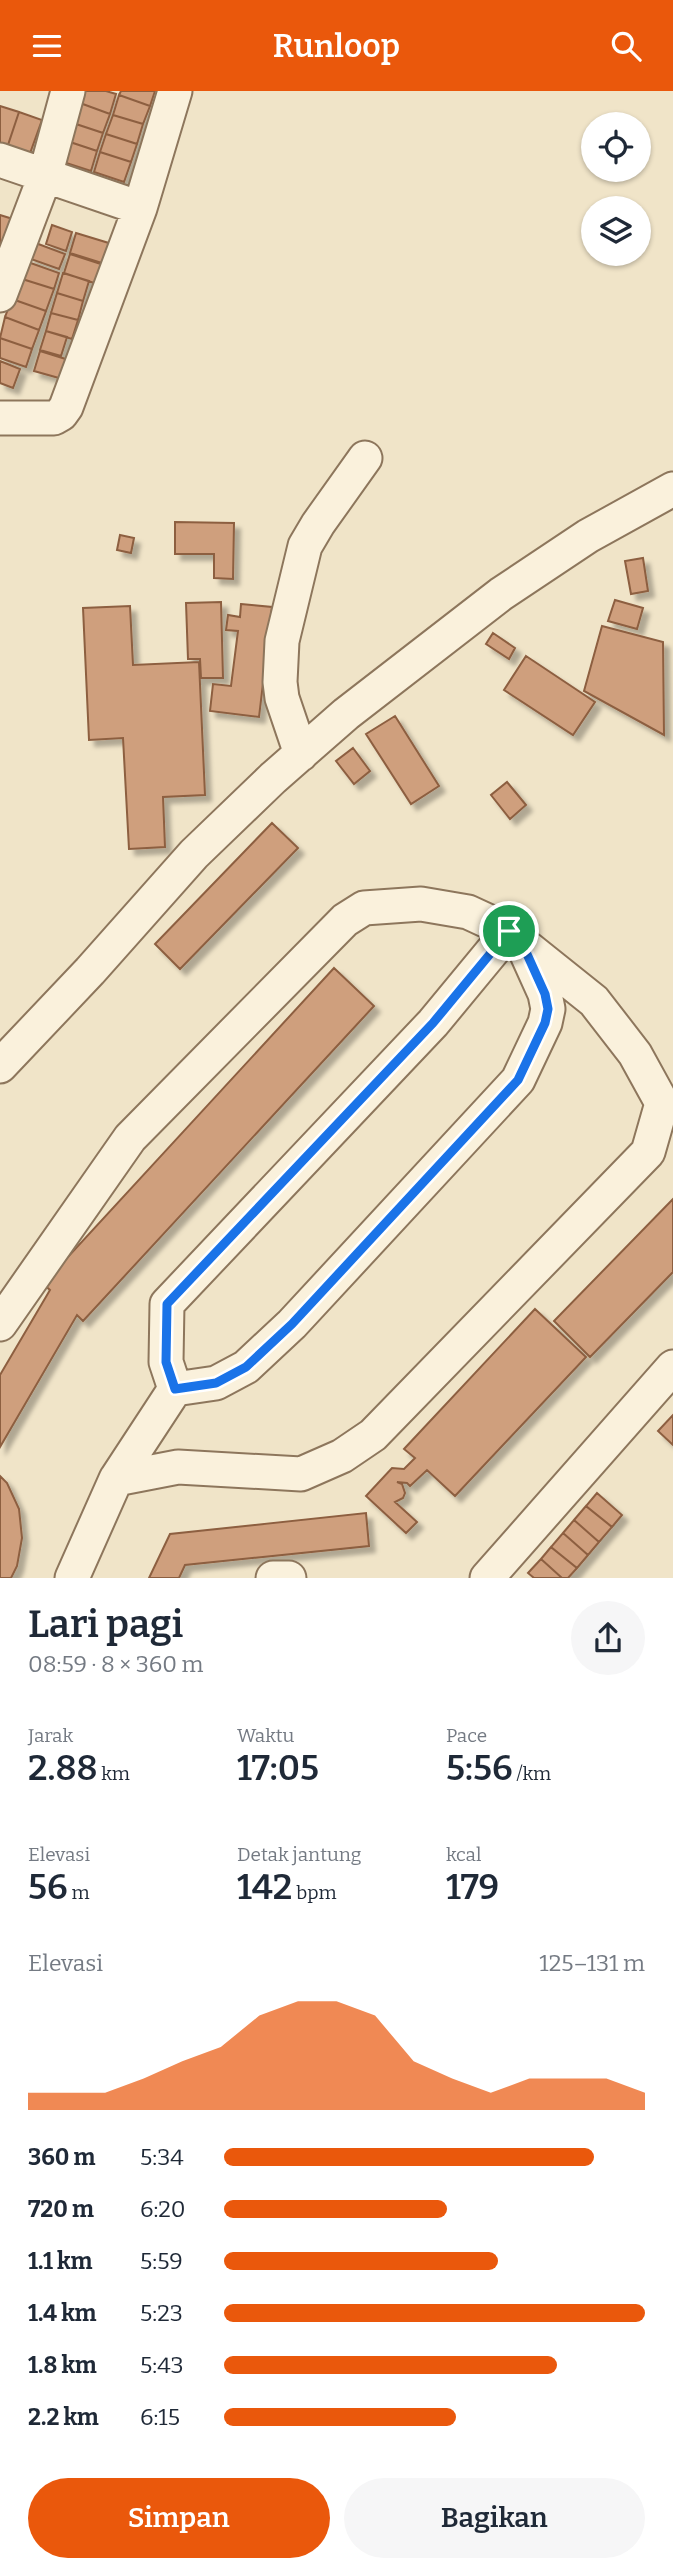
<!DOCTYPE html>
<html lang="id">
<meta charset="utf-8">
<style>
:root{--surface:#fff;--page:#f6f6f7;--text:#1f2937;--muted:#747a83;--accent:#ea580c}
body{margin:0;font-family:Bitter,serif;background:var(--page);color:var(--text);height:100vh;display:flex;flex-direction:column;font-size:26px;white-space:nowrap}
*{box-sizing:border-box;margin:0}
p{font-size:23px;color:var(--muted)}
.icon{flex:none;width:38px;height:38px;fill:none;stroke:currentColor;stroke-width:2;stroke-linecap:round;stroke-linejoin:round}
.map{position:relative;height:1487px;overflow:hidden}
.panel{display:flex;flex-direction:column;background:var(--surface);flex:1}
.panel>*{flex:none}
.fabs{position:absolute;left:581px;top:21px;display:grid;gap:14px}
.fabs a{display:grid;place-items:center;width:70px;height:70px;border-radius:50%;background:var(--surface);box-shadow:0 2px 5px #0004;font-size:35px}
.pin{position:absolute;display:grid;place-items:center;width:60px;height:60px;color:#fff;margin:-30px;border:4px solid #fff;border-radius:50%;box-shadow:0 2px 7px #0007}
.round{display:grid;place-items:center;flex:none;width:74px;height:74px;border-radius:37px;background:var(--page)}
.summary{display:flex;align-items:center;justify-content:space-between;height:119px;padding:0 28px}
h1{font-size:38px;font-weight:600;line-height:52px}
.stats{display:grid;grid-template-columns:repeat(3,1fr);gap:10px;height:119px;padding:7px 28px}
.stats div{display:grid;align-content:center}
.stats b{font-size:35px;font-weight:600}
.stats small{font-size:19px;font-weight:400}
.stats p{font-size:19px}
.chart{height:196px;padding:14px 28px}
.chart p{display:flex;justify-content:space-between}
.chart svg{width:100%;height:126px;margin-top:7px;fill:var(--accent);opacity:.7}
.button{display:flex;gap:14px;margin-top:auto;padding:14px 28px}
.button a{flex:1;height:80px;border-radius:42px;background:var(--accent);color:#fff;font-size:28px;font-weight:600;line-height:80px;text-align:center}
.button a+a{background:var(--page);color:var(--text)}
ul{padding:0 28px;list-style:none;font-size:23px}
li{display:grid;grid-template-columns:112px 84px 1fr;align-items:center;height:52px}
li i{height:18px;border-radius:9px;background:var(--accent)}
header{display:flex;justify-content:space-between;align-items:center;height:91px;padding:0 28px;background:var(--accent);color:#fff;font-size:32px;font-weight:600}
.map>svg:first-child{display:block}
.building{fill:#cf9f7d;stroke:#8d5f41;stroke-width:2;filter:url(#shadow)}
.lines{fill:none;stroke-linecap:round;stroke-linejoin:round}
.minor-casing{stroke:#8d765c;stroke-width:37}
.minor{stroke:#faf1dc;stroke-width:33}
.route-casing{stroke:#fff;stroke-width:14}
.route{stroke:#1a73e8;stroke-width:9}
</style>
<header><svg class="icon" aria-label="menu" viewBox="0 0 24 24"><path d="M4 6h16M4 12h16M4 18h16"/></svg>Runloop<svg class="icon" aria-label="search" viewBox="0 0 24 24"><circle cx="10" cy="10" r="6"/><path d="M15 15l6 6"/></svg></header>
<div class="map">
<svg width="673" height="1487" viewBox="0 0 673 1487">
<defs>
<filter id="shadow"><feDropShadow dx="6" dy="6" stdDeviation="2" flood-color="#0004"/></filter>
</defs>
<rect width="100%" height="100%" fill="#f0e4c8"/>
<!-- building -->
<path class="building" d="M84 0H106L116 3 110 23 80 12Z
M121 0H155L150 15 119 4Z
M119 4 150 15 143 33 113 24Z
M80 12 110 23 103 42 73 32Z
M0 15 19 21 7 57 0 55Z
M19 21 42 29 29 65 7 57Z
M113 24 143 33 137 53 106 43Z
M73 32 103 42 97 60 67 50Z
M106 43 137 53 131 71 100 61Z
M67 50 97 60 91 80 60 70Z
M100 61 131 71 124 91 94 81Z
M0 124 16 129 7 155 0 153Z
M52 134 72 141 66 160 46 153Z
M76 142 112 153 105 173 70 162Z
M33 151 65 163 59 178 28 167Z
M70 163 107 175 100 194 64 182Z
M25 170 59 182 54 198 19 187Z
M63 182 89 190 83 210 57 202Z
M19 187 54 198 46 220 12 208Z
M57 202 83 210 78 229 51 222Z
M12 208 46 220 39 239 5 226Z
M51 222 78 229 72 248 46 240Z
M5 226 39 239 32 258 0 247Z
M46 240 67 246 61 265 40 259Z
M0 247 32 258 26 276 0 267Z
M40 260 72 270 66 289 34 280Z
M0 270 20 278 13 297 0 292Z
M175 431 234 432 233 488 214 487V463H175Z
M120 444 134 447 131 462 117 459Z
M643 467 648 500 631 503 625 470Z
M615 509 643 517 637 538 608 530Z
M221 511 223 587H201L200 568H188L186 512Z
M241 513 272 516 259 626 210 620 213 593 231 595 238 540 226 539 228 524 240 526Z
M130 515 133 574 199 571 205 704 163 706 165 756 129 758 123 647 89 649 83 517Z
M602 535 663 551 664 644 584 600Z
M493 542 515 557 509 568 486 553Z
M526 565 595 611 573 644 504 599Z
M395 625 439 695 411 713 366 643Z
M353 657 370 680 354 693 336 670Z
M507 691 526 714 510 728 491 704Z
M272 732 298 757 180 878 155 853Z
M334 877 374 915 83 1230 77 1224 0 1356V1284L50 1199 43 1193Z
M673 1108V1181L590 1266 554 1230Z
M535 1218 586 1266 455 1405 427 1379 410 1395 407 1392 397 1391 402 1393 405 1402 403 1407 395 1411 417 1431 406 1442 366 1405 392 1377 404 1378 415 1367 404 1358Z
M673 1324V1354L658 1340Z
M0 1385 7 1392 19 1418 22 1447 17 1475 11 1487H0Z
M597 1402 622 1424 612 1436 586 1415Z
M586 1415 612 1436 599 1451 574 1429Z
M366 1422 369 1455 185 1474 179 1487H149L170 1443Z
M574 1429 599 1451 588 1464 563 1442Z
M563 1442 588 1464 577 1477 551 1456Z
M551 1456 577 1477 568 1487H562L541 1468Z
M541 1468 562 1487H534L528 1482Z"/>
<g class="lines">
<defs>
<path id="minor" d="M0 69 140 117
M0 204 45 85 68 0
M0 327H54L61 323 66 316 140 117 175 0
M301 663 282 607 280 591 282 550 305 455 318 433 365 367
M0 975 90 880 194 763 273 687 346 623 501 503 588 445 673 398
M0 1233 130 1047 345 829 364 817 421 813 468 821 509 840
M116 1388 175 1298 216 1292 246 1276 292 1233 518 989 545 932 548 918 545 903 522 852 509 840 433 932 167 1213 166 1271 175 1298
M72 1487 116 1388 178 1376 301 1383 342 1365 373 1344 648 1061 662 1012 635 963 594 910 529 858
M273 1487H289
M487 1487 673 1276"/>
</defs>
<!-- minor casing -->
<use href="#minor" class="minor-casing"/>
<!-- minor -->
<use href="#minor" class="minor"/>
</g>
<g class="lines">
<defs>
<path id="route" d="M509 840 522 852 545 903 548 918 545 932 518 989 292 1233 246 1276 216 1292 175 1298 166 1271 167 1213 433 932Z"/>
</defs>
<!-- route casing -->
<use href="#route" class="route-casing"/>
<!-- route -->
<use href="#route" class="route"/>
</g>
</svg>
<div class="fabs">
<a><svg class="icon" aria-label="locate" viewBox="0 0 24 24"><circle cx="12" cy="12" r="6"/><path d="M12 2v4M12 18v4M2 12h4M18 12h4"/></svg></a>
<a><svg class="icon" aria-label="layers" viewBox="0 0 24 24"><path d="M12 4l9 5-9 5-9-5zM3 14l9 5 9-5"/></svg></a>
</div>
<div class="pin" style="left:509px;top:840px;background:#1e9e55"><svg class="icon" aria-label="arrive" viewBox="0 0 24 24"><path d="M6 21V4h12l-3 4 3 4H6"/></svg></div>
</div>
<section class="panel">
<div class="summary"><div><h1>Lari pagi</h1><p>08:59 · 8 × 360 m</p></div><a class="round"><svg class="icon" aria-label="share" viewBox="0 0 24 24"><path d="M12 15V3M7 8l5-5 5 5M5 13v7h14v-7"/></svg></a></div>
<div class="stats">
<div><p>Jarak</p><b>2.88<small> km</small></b></div>
<div><p>Waktu</p><b>17:05</b></div>
<div><p>Pace</p><b>5:56<small> /km</small></b></div>
</div>
<div class="stats">
<div><p>Elevasi</p><b>56<small> m</small></b></div>
<div><p>Detak jantung</p><b>142<small> bpm</small></b></div>
<div><p>kcal</p><b>179</b></div>
</div>
<div class="chart"><p><span>Elevasi</span>125–131 m</p>
<svg viewBox="0 0 160 44" preserveAspectRatio="none"><path d="M0 44V38L10 38L20 38L30 33L40 27L50 22L60 11L70 6L80 6L90 11L100 27L110 33L120 38L130 33L140 33L150 33L160 38V44z"/></svg>
</div>
<ul>
<li><b>360 m</b>5:34<i style="width:88%"></i></li>
<li><b>720 m</b>6:20<i style="width:53%"></i></li>
<li><b>1.1 km</b>5:59<i style="width:65%"></i></li>
<li><b>1.4 km</b>5:23<i style="width:100%"></i></li>
<li><b>1.8 km</b>5:43<i style="width:79%"></i></li>
<li><b>2.2 km</b>6:15<i style="width:55%"></i></li>
</ul>
<div class="button"><a>Simpan</a><a>Bagikan</a></div>
</section>
